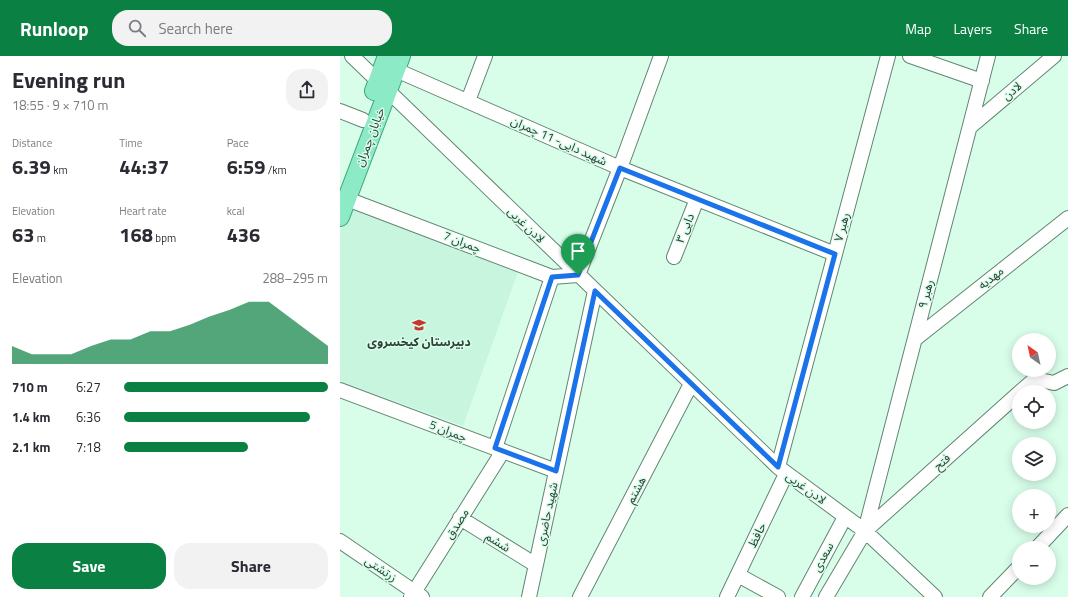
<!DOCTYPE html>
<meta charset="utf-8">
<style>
:root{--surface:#fff;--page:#f2f2f3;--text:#2b2b33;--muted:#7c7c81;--accent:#0b8043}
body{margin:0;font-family:"Titillium Web","Noto Sans Arabic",sans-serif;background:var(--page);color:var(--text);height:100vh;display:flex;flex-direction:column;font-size:15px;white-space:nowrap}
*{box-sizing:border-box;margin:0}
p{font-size:13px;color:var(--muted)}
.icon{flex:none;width:22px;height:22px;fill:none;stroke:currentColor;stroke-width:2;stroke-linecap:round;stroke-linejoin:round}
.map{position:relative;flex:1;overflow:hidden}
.details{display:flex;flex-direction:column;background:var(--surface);width:340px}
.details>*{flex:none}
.needle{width:26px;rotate:327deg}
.fabs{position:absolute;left:672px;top:277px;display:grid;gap:8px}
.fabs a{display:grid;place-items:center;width:44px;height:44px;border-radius:50%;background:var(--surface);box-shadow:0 2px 10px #0003;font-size:20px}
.pin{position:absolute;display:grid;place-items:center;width:34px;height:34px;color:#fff;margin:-41px -17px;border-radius:50% 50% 50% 0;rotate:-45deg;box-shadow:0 0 4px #0007}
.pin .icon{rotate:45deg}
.round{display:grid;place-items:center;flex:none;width:42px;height:42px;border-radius:16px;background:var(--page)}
.summary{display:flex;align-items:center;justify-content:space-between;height:68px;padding:0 12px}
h1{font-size:22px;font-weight:700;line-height:30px}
.figures{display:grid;grid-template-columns:repeat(3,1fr);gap:6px;height:68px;padding:4px 12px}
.figures div{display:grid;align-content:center}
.figures b{font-size:20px;font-weight:700}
.figures small{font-size:11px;font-weight:400}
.figures p{font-size:11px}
.chart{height:112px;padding:8px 12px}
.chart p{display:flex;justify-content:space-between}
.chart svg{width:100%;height:72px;margin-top:4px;fill:var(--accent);opacity:.7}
.cta{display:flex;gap:8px;margin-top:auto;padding:8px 12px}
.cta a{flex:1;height:46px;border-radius:16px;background:var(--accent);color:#fff;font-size:16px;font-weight:700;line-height:46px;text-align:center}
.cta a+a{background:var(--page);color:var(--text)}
ul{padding:0 12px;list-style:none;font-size:13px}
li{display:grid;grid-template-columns:64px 48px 1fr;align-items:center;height:30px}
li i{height:10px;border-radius:5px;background:var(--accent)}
header{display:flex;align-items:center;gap:24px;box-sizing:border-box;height:56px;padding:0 20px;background:var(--accent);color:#fff}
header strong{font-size:19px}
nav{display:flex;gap:22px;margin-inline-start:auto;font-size:14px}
.search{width:280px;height:36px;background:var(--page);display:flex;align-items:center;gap:10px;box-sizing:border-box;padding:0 14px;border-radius:16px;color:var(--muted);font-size:15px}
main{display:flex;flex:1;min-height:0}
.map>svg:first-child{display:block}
.built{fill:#c7f5dd}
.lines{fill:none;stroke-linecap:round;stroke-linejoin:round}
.minor-casing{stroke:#628573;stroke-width:16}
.major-casing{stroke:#3aa67b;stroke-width:20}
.minor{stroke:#fff;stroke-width:14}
.major{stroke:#8cebc6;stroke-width:18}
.route-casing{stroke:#fff;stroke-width:8}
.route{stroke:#1a73e8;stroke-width:5}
.labels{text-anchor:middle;stroke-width:3;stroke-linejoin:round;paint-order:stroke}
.street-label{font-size:12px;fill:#2f3f37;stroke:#d8feea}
.poi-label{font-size:12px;font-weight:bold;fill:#2f3f37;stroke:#d8feea}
</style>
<header>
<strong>Runloop</strong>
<div class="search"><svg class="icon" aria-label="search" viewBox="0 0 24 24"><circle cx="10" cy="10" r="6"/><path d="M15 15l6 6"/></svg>Search here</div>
<nav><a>Map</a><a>Layers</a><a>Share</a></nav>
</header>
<main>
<section class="details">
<div class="summary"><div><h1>Evening run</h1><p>18:55 · 9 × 710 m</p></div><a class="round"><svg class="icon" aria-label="share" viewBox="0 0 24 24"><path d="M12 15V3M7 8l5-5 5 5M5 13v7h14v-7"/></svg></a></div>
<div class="figures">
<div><p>Distance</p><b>6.39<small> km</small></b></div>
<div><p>Time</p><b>44:37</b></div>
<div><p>Pace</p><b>6:59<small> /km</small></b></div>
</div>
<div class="figures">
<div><p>Elevation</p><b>63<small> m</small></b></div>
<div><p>Heart rate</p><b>168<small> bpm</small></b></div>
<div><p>kcal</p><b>436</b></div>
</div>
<div class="chart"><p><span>Elevation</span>288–295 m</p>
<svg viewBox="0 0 160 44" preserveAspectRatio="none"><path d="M0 44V33L10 38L20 38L30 38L40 33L50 29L60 29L70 24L80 24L90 20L100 15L110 11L120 6L130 6L140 15L150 24L160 33V44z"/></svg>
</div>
<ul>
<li><b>710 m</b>6:27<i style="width:100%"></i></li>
<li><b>1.4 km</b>6:36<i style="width:91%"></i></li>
<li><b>2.1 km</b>7:18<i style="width:61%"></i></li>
</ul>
<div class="cta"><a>Save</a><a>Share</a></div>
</section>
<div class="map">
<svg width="728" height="541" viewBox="0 0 728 541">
<rect width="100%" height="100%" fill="#d8feea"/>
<!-- built -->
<path class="built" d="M9 151 179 213 123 370 0 325V175Z"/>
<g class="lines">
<defs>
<path id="minor" d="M12 0 438 411 525 475 595 541
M570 0 642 25
M56 14 280 112 495 198
M128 45 145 0
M0 55 23 64
M630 71 714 0
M7 143 212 221 238 219 280 112 321 0
M334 201 357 143
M575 283 728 162
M0 334 216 415
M680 336 695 323 714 327 728 320
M155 392 212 221
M438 411 548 0
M120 462 196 509
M525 475 679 337
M0 485 82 541
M697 492 728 459
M398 519 438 541
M71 541 163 395
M189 541 255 235
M240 541 351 328
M387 541 446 418
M462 541 505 461
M486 541 525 475 648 0
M650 541 679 511"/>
<path id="major" d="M34 35 47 0
M0 161 61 0"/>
</defs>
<!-- minor casing -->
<use href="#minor" class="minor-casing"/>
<!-- major casing -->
<use href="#major" class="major-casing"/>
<!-- minor -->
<use href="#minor" class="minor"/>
<!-- major -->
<use href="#major" class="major"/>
</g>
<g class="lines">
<defs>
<path id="route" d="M280 112 495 198 438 411 255 235 216 415 155 392 212 221 238 219Z"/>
</defs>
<!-- route casing -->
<use href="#route" class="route-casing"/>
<!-- route -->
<use href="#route" class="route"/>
</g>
<!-- icons -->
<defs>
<symbol id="school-bare" viewBox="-9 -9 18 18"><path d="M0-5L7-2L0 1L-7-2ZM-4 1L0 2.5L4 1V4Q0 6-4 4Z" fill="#c6382f" stroke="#d8feea" stroke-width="2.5" paint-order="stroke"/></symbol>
</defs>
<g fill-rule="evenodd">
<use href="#school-bare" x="69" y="259" width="20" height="20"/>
</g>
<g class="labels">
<!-- street labels -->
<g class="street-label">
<text transform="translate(672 35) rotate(-40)" y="4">لادن</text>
<text transform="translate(30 81) rotate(-69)" y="4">خیابان چمران</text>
<text transform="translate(219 85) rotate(24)" y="4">شهید دایی- 11 چمران</text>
<text transform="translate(186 169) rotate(44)" y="4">لادن غربی</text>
<text transform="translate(502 171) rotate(-75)" y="4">رهبر ۷</text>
<text transform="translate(345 172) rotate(-68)" y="4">دایی ۳</text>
<text transform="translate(122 186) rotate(21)" y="4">چمران 7</text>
<text transform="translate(651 222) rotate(-38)" y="4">مهدیه</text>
<text transform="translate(586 238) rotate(-75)" y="4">رهبر ۹</text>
<text transform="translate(108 375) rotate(21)" y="4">چمران 5</text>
<text transform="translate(602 406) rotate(-42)" y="4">فتح</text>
<text transform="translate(466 432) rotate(36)" y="4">لادن غربی</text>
<text transform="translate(296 434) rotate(-62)" y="4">هشتم</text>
<text transform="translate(207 458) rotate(-78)" y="4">شهید حاضری</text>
<text transform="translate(117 468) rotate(-58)" y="4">مصدق</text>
<text transform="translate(417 479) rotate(-64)" y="4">حافظ</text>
<text transform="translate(158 486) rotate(32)" y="4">ششم</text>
<text transform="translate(483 501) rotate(-62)" y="4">سعدی</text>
<text transform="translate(41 513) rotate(34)" y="4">زرتشتی</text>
</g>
<!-- poi labels -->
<g class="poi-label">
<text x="79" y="290">دبیرستان کیخسروی</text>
</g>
</g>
</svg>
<div class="fabs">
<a><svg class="needle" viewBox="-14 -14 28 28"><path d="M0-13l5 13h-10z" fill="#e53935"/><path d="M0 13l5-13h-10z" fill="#7c7c81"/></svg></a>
<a><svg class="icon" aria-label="locate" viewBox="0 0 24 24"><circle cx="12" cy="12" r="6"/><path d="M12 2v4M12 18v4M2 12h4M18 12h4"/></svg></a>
<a><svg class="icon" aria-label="layers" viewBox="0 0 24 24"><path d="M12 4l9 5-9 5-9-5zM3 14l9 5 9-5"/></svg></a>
<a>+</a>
<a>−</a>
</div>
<div class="pin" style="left:238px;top:219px;background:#1e9e55"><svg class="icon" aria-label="arrive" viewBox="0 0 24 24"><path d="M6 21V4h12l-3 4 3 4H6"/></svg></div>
</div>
</main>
